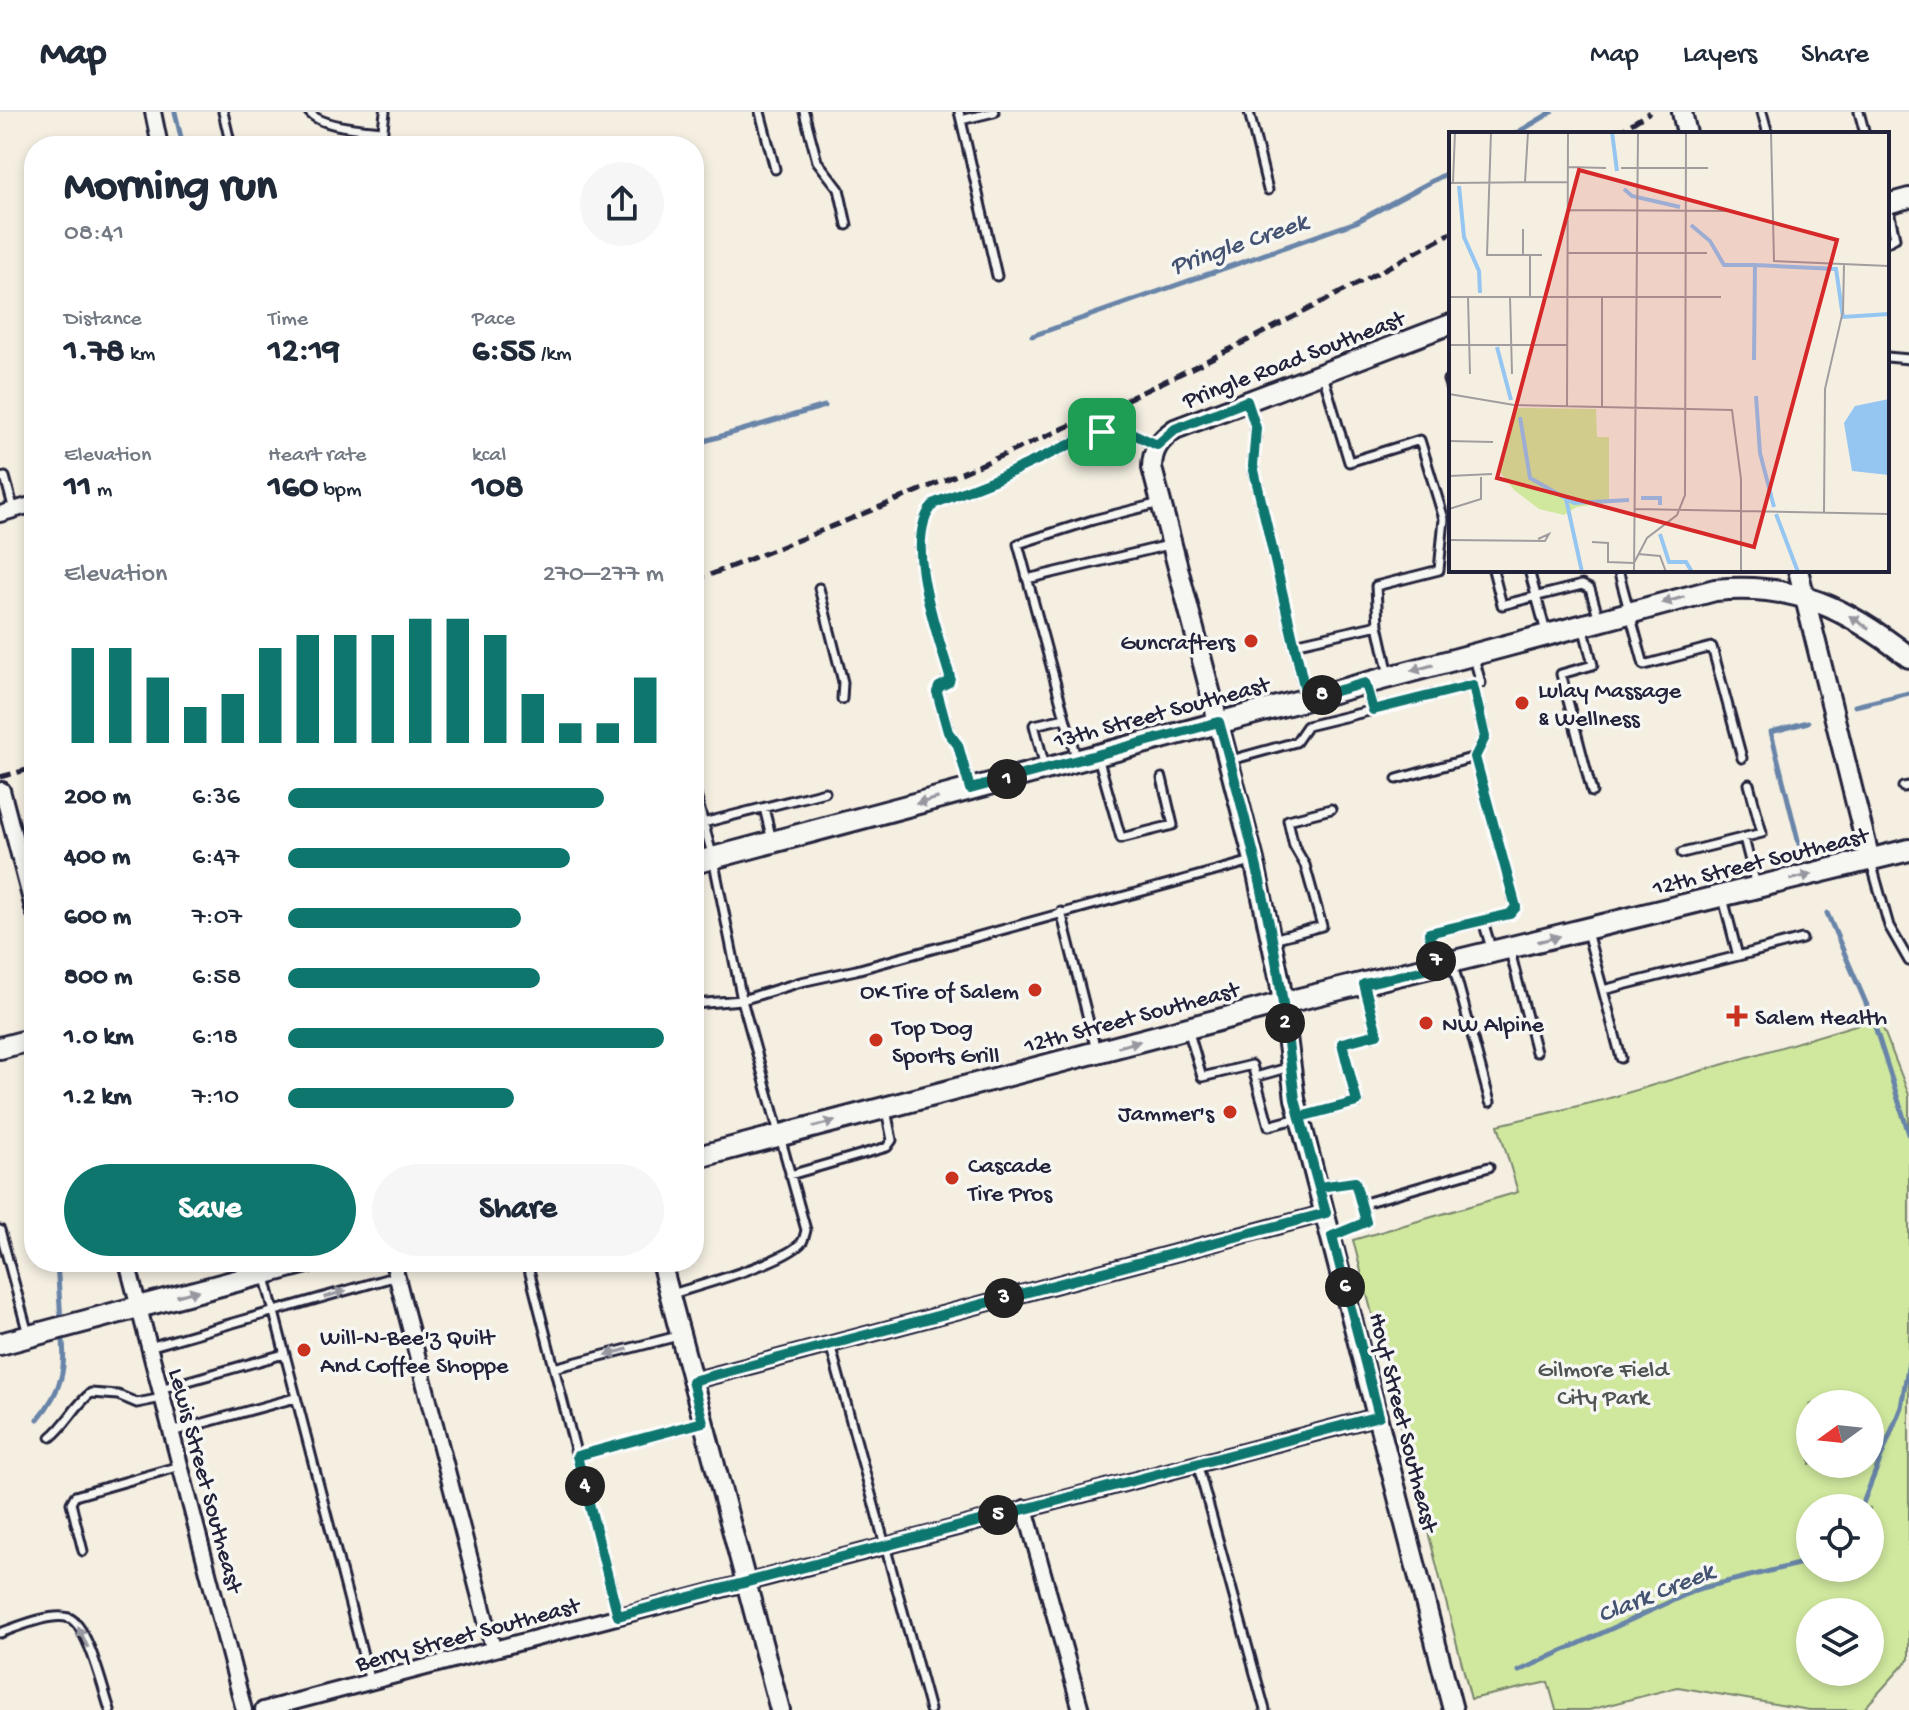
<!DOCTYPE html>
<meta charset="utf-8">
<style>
:root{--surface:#fff;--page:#f6f6f7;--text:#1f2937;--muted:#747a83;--line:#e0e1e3;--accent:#0f766e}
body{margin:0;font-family:"Gochi Hand",sans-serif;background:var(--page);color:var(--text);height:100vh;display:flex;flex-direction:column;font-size:30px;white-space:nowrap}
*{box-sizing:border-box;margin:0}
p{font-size:26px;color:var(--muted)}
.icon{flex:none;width:44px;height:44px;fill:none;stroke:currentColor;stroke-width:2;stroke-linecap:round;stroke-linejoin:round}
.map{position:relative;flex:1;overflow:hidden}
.panel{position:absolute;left:24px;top:24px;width:680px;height:1136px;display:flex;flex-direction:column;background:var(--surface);border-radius:32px;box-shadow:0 4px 12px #0003}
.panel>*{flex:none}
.needle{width:52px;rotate:255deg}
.fabs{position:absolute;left:1796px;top:1278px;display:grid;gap:16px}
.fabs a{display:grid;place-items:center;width:88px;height:88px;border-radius:50%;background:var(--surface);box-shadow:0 4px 12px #0003;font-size:40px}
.pin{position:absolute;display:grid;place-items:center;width:68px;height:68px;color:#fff;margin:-34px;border-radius:16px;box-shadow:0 4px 12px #0006}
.km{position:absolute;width:40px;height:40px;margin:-20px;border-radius:50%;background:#222;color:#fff;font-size:22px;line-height:40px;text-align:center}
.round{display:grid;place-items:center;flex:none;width:84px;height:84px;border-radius:42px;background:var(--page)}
.head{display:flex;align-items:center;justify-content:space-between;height:136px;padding:0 40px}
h1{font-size:44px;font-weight:700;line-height:60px}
.metrics{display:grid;grid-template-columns:repeat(3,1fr);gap:12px;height:136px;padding:8px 40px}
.metrics div{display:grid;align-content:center}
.metrics b{font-size:34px;font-weight:700}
.metrics small{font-size:22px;font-weight:400}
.metrics p{font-size:22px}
.chart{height:224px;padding:16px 40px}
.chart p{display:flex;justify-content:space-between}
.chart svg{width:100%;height:144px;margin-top:8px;stroke:var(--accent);stroke-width:6}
.primary-button{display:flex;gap:16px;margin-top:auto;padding:16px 40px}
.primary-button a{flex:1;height:92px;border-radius:48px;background:var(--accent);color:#fff;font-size:32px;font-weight:700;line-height:92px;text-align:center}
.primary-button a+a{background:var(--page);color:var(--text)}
ul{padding:0 40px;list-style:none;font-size:26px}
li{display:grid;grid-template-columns:128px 96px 1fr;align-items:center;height:60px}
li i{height:20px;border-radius:10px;background:var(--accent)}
header{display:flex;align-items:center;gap:48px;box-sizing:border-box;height:112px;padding:0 40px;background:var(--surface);border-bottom:2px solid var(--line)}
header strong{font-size:38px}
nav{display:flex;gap:44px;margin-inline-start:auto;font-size:28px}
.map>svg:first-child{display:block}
.green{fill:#d0e89e;stroke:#79856c;stroke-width:2;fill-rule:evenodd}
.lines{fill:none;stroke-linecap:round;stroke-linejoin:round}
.stream{stroke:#6784a8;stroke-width:5}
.service-casing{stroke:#22223b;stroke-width:13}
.minor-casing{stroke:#22223b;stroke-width:20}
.tertiary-casing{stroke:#22223b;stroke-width:24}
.secondary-casing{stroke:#22223b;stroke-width:26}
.service{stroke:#f6f6f2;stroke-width:7}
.minor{stroke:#f6f6f2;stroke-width:14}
.tertiary{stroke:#f6f6f2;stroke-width:18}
.secondary{stroke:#f6f6f2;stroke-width:20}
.rail{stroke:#22223b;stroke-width:5;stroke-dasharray:12 6;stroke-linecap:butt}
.oneway{fill:#9797a0}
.route-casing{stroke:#fff;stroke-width:16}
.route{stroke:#0f766e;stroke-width:10}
.poi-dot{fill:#c8321e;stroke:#f6f6f2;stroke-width:3}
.labels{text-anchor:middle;stroke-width:7;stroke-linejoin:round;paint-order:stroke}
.street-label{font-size:24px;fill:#22223b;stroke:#f6f6f2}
.poi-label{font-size:24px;fill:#22223b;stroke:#f6f6f2;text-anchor:start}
.park-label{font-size:24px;fill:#4e5454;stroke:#f6f6f2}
.water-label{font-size:26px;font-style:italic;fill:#445372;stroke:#f6f6f2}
.inset-river{fill:none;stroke:#95c5f1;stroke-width:4}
.inset-road{fill:none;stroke:#a19d9f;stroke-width:2}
.view{fill:#d62828;fill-opacity:0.15;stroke:#d62828;stroke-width:4}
.inset-edge{fill:none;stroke:#22223b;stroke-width:4}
</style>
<header>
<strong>Map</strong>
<nav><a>Map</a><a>Layers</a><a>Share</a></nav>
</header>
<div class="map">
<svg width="1909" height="1598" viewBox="0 0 1909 1598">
<rect width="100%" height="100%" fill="#f5efe2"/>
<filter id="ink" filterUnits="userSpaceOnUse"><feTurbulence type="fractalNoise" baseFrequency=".0125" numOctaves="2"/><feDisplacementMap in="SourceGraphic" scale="16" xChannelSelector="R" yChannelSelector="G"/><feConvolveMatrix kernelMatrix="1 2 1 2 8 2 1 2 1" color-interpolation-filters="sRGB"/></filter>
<g filter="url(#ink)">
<!-- green -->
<path class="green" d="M1879 906 1909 983V1547L1863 1598H1809L1678 1575 1589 1598H1556L1548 1570 1471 1587 1353 1128 1518 1080 1498 1013 1603 988ZM1870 1292V1352H1810V1292ZM1810 1396H1870V1456H1810ZM1810 1500H1870V1560H1810Z"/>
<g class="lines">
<!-- stream -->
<path class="stream" d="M175 0 183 34
M1515 22 1552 0
M1032 224 1356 110 1451 59
M694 332 825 294
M1855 594 1909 581
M1799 732 1771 620 1808 610
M1827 801 1872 905 1909 1022
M57 1150 61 1209
M38 1307C62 1278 67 1256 62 1219
M1861 1396 1901 1295 1909 1250
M1519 1559 1698 1477 1810 1449"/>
<defs>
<path id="service" d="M223 0 231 34
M309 0C321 15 364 17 383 19
M760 0 775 57
M804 0 817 49 839 77 847 113
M959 0 961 8 994 0
M1249 0 1268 78
M1762 0 1768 22
M1859 0 1865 22
M961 8 997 164
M381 34 385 0
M1887 130 1895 126 1888 94
M1887 245 1909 247
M1323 263 1349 350 1420 328 1444 407 1439 458 1376 474 1378 513
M1451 267 1448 268 1451 277
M1247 289 1256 316 1253 354 1306 585
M0 366 5 365 14 398
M1493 458 1502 493 1582 473 1590 477 1599 507
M1529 458 1546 520
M1618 458 1644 553 1712 535 1742 646
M1027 467 1169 433
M819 476 843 570 842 587
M1583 514 1593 553 1561 562 1592 680
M1294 532 1378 513 1389 563
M1373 598 1481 571 1474 546
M1065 606 1018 432 1093 408 1160 391
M1098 645 1121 726 1173 713 1162 666
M1475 645 1516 795 1510 802 1483 809
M1231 648 1296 630 1307 614 1373 598 1366 574
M1045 655 1034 613 1065 606 1076 645
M1397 667 1475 645 1485 625 1473 573
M970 675 958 633 948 620 937 580 950 565C939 525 900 425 935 391L996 367 1088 324 1102 320 1125 318 1155 333
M1903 675 1909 674
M764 696 772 728
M703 711 825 680
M1744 726 1756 773
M1682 741 1762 721 1749 672
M1871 750 1889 814 1909 849
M1061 800 1096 938
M1587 820 1603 878 1738 844 1723 786
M1273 827 1322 814 1305 753 1294 734 1288 708 1331 697
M1510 839 1536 940
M1738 844 1802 827
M1436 852 1429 821 1483 809 1491 836
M1453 853 1490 990
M1603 878 1621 946
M694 892 742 888 801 870 856 858 1252 749
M1188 917 1202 965 1252 953 1269 1014 1357 990 1342 931 1377 922 1365 875
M1255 965 1290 955
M790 1063 887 1035 892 1028 886 998
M1320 1074 1355 1070 1366 1110 1332 1124
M1361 1092 1489 1055
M0 1118 28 1222
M261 1150 370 1570
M527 1150 618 1504
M672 1182C698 1174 786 1150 802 1130 804 1127 805 1122 806 1118L742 888 713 746 694 676
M830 1232 930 1598
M149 1235 397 1164
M554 1256 678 1224
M160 1277 284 1242
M171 1320 295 1286
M51 1325C67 1312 75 1293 91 1281L118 1283 137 1291 162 1286
M577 1344 701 1311
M1197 1351 1265 1598
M83 1439 71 1391 75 1384 180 1354
M0 1521C17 1515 52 1500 69 1506 88 1513 103 1578 110 1598"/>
<path id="minor" d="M153 0 160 34
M0 402 34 392
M2 678 34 800
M127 1150 244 1598
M393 1150 493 1536
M692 1269 1326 1101
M1025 1396 1081 1598
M263 1598 1379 1304"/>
<path id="tertiary" d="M1682 0 1687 22
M1887 92 1909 86
M1451 212 1175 317C1160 328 1152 337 1152 356L1254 748 1280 870 1295 987 1453 1598
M1798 458 1870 748
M661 1150 780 1598"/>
<path id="secondary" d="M694 751 1715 478C1795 470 1848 497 1909 545
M0 936 34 927
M694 1046 1283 891 1909 738
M0 1232 307 1150"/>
</defs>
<!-- service casing -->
<use href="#service" class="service-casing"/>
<!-- minor casing -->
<use href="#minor" class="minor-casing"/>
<!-- tertiary casing -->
<use href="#tertiary" class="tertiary-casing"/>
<!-- secondary casing -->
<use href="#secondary" class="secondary-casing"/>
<!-- service -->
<use href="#service" class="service"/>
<!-- minor -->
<use href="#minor" class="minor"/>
<!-- tertiary -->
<use href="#tertiary" class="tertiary"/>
<!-- secondary -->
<use href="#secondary" class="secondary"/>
<!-- rail -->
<path class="rail" d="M1616 22 1650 0
M694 469C802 427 909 384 1015 338 1164 273 1309 199 1451 121
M0 665 34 656"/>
</g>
<!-- one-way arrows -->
<defs><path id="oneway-solid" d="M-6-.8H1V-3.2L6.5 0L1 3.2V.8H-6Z" transform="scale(2)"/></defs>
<g class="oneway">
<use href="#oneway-solid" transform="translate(1673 488) rotate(165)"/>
<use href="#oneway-solid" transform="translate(1859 510) rotate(-148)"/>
<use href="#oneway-solid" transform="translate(1422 556) rotate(165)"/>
<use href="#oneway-solid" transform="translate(927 689) rotate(165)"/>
<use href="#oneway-solid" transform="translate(1801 765) rotate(-14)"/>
<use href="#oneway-solid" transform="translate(1549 827) rotate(-14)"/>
<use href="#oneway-solid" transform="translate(1129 932) rotate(-15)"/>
<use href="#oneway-solid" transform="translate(824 1012) rotate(-15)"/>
<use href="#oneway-solid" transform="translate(188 1181) rotate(-15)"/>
<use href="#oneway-solid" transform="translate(335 1182) rotate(-17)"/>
<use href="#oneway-solid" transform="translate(617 1240) rotate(165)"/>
<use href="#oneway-solid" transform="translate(83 1525) rotate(-115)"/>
</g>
</g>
<g class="lines" filter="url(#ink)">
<defs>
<path id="route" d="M1102 320 1088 324 996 367 935 391C900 425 939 525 950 565L949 570 939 575 937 580 948 620 958 633 970 677 1219 610C1243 696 1266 784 1280 872 1286 910 1290 949 1295 987 1305 1025 1315 1063 1326 1101L692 1269 703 1310 577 1344 618 1504 1379 1304 1332 1124 1366 1110 1355 1070 1319 1075 1300 1005 1357 990 1342 931 1377 922 1364 872 1437 855 1429 821 1510 802 1516 795 1475 645 1485 625 1473 573 1373 598 1365 571 1307 587 1253 354 1256 316 1247 289 1175 317 1157 333 1125 318 1102 320"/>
</defs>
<!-- route casing -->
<use href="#route" class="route-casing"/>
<!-- route -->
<use href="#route" class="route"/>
</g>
<!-- markers -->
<g class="poi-dot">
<circle cx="1251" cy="529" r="8"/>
<circle cx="1522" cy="591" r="8"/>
<circle cx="1035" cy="878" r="8"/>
<path d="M1733 892h8v8h8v8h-8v8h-8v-8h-8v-8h8z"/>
<circle cx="1426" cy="911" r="8"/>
<circle cx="876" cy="928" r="8"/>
<circle cx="1230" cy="1000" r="8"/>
<circle cx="952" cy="1066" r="8"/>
<circle cx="304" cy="1238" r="8"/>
</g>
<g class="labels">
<!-- street labels -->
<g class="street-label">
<text transform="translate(1293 246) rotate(-21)" y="8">Pringle Road Southeast</text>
<text transform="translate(1161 599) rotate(-15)" y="8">13th Street Southeast</text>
<text transform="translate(1760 748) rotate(-14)" y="8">12th Street Southeast</text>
<text transform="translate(1131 904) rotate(-15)" y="8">12th Street Southeast</text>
<text transform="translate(1405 1310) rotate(76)" y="8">Hoyt Street Southeast</text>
<text transform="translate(207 1368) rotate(75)" y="8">Lewis Street Southeast</text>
<text transform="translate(467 1521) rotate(-15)" y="8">Berry Street Southeast</text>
</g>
<!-- poi labels -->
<g class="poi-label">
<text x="1235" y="537" text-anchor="end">Guncrafters</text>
<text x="1538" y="585">Lulay Massage<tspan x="1538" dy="28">&amp; Wellness</tspan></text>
<text x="1019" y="886" text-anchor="end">OK Tire of Salem</text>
<text x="1755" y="912">Salem Health</text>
<text x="1442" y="919">NW Alpine</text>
<text x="892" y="922">Top Dog<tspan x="892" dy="28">Sports Grill</tspan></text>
<text x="1214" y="1008" text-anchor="end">Jammer's</text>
<text x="968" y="1060">Cascade<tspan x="968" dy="28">Tire Pros</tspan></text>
<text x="320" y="1232">Will-N-Bee'z Quilt<tspan x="320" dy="28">And Coffee Shoppe</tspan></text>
</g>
<!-- park labels -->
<g class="park-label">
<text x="1603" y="1264">Gilmore Field<tspan x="1603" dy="28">City Park</tspan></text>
</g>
<!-- water labels -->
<g class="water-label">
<text transform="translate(1238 130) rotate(-19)" y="9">Pringle Creek</text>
<text transform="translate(1655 1479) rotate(-22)" y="9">Clark Creek</text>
</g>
</g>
<!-- overview -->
<g transform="translate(1449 20)">
<rect width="440" height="440" fill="#f5efe2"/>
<path d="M68 276 147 277 148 305H160V371L128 375 115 383 90 377 65 358 49 337Z" fill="#d0e89e"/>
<path d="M440 267V343L403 339 395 291 406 274Z" fill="#95c5f1"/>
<path class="inset-river" d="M163 0 168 39M10 54 15 105 30 139 31 161M175 57 183 64 231 75M242 93 261 109 275 133H306L305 228M306 133 387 137 394 185 440 182M48 215 62 268M307 264 311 321 325 375M71 285 81 346 125 371 180 368M192 366H211V373M117 367 133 440M327 382 349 440M211 402 220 430H237L243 440"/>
<path class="inset-road" d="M42 0 38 123H93M322 0 325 129 440 134M119 35 157 36M172 36H259M4 50 6 0M76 50 79 0M0 51 118 50M119 78 278 79M119 121H258M74 122V97M81 164V123M0 165H272M19 165 21 242M61 165 63 242M0 213H118M0 262 65 273 283 278 292 347V440M118 274 119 0M153 274V164M0 309 44 310M0 344 43 342M0 377 32 367V345M186 377 440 382M375 380 376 257 394 179 395 133M0 408 96 409 100 402 89 407M143 410 159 411V430L185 431M189 422 211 424 217 440M185 431 198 406 228 383 236 363 237 0M185 440 189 0"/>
<path class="view" d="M130 38 388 108 305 415 48 346Z"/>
<rect width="440" height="440" class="inset-edge"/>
</g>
</svg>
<div class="fabs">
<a><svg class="needle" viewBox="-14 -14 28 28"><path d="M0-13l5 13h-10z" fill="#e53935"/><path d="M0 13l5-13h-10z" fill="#747a83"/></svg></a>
<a><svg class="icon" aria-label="locate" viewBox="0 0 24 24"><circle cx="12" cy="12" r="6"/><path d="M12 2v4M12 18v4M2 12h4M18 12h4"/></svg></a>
<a><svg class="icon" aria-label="layers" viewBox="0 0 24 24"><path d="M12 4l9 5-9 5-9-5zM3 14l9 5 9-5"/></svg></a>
</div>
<div class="pin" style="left:1102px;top:320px;background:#1e9e55"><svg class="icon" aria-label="arrive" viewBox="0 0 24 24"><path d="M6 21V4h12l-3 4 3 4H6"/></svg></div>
<b class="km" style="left:1007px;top:667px">1</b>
<b class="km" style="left:1285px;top:911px">2</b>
<b class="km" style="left:1004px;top:1186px">3</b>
<b class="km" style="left:585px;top:1374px">4</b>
<b class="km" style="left:998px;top:1403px">5</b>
<b class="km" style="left:1345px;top:1175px">6</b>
<b class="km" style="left:1436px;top:849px">7</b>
<b class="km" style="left:1322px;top:583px">8</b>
<section class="panel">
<div class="head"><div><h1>Morning run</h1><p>08:41</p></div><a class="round"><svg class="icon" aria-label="share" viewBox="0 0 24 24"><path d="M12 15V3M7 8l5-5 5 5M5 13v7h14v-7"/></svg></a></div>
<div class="metrics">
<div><p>Distance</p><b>1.78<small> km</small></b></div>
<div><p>Time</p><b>12:19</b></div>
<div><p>Pace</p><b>6:55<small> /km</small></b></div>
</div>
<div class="metrics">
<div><p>Elevation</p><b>11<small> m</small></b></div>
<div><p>Heart rate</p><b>160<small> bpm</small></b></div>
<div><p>kcal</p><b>108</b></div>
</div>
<div class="chart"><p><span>Elevation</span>270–277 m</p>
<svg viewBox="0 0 160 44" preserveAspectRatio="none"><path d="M5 44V15M15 44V15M25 44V24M35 44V33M45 44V29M55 44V15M65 44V11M75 44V11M85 44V11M95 44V6M105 44V6M115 44V11M125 44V29M135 44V38M145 44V38M155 44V24"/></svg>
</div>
<ul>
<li><b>200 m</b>6:36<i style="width:84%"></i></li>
<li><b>400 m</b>6:47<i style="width:75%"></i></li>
<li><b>600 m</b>7:07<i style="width:62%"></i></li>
<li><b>800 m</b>6:58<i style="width:67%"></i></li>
<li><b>1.0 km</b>6:18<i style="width:100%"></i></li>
<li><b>1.2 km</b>7:10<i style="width:60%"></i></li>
</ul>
<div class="primary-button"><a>Save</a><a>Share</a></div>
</section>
</div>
